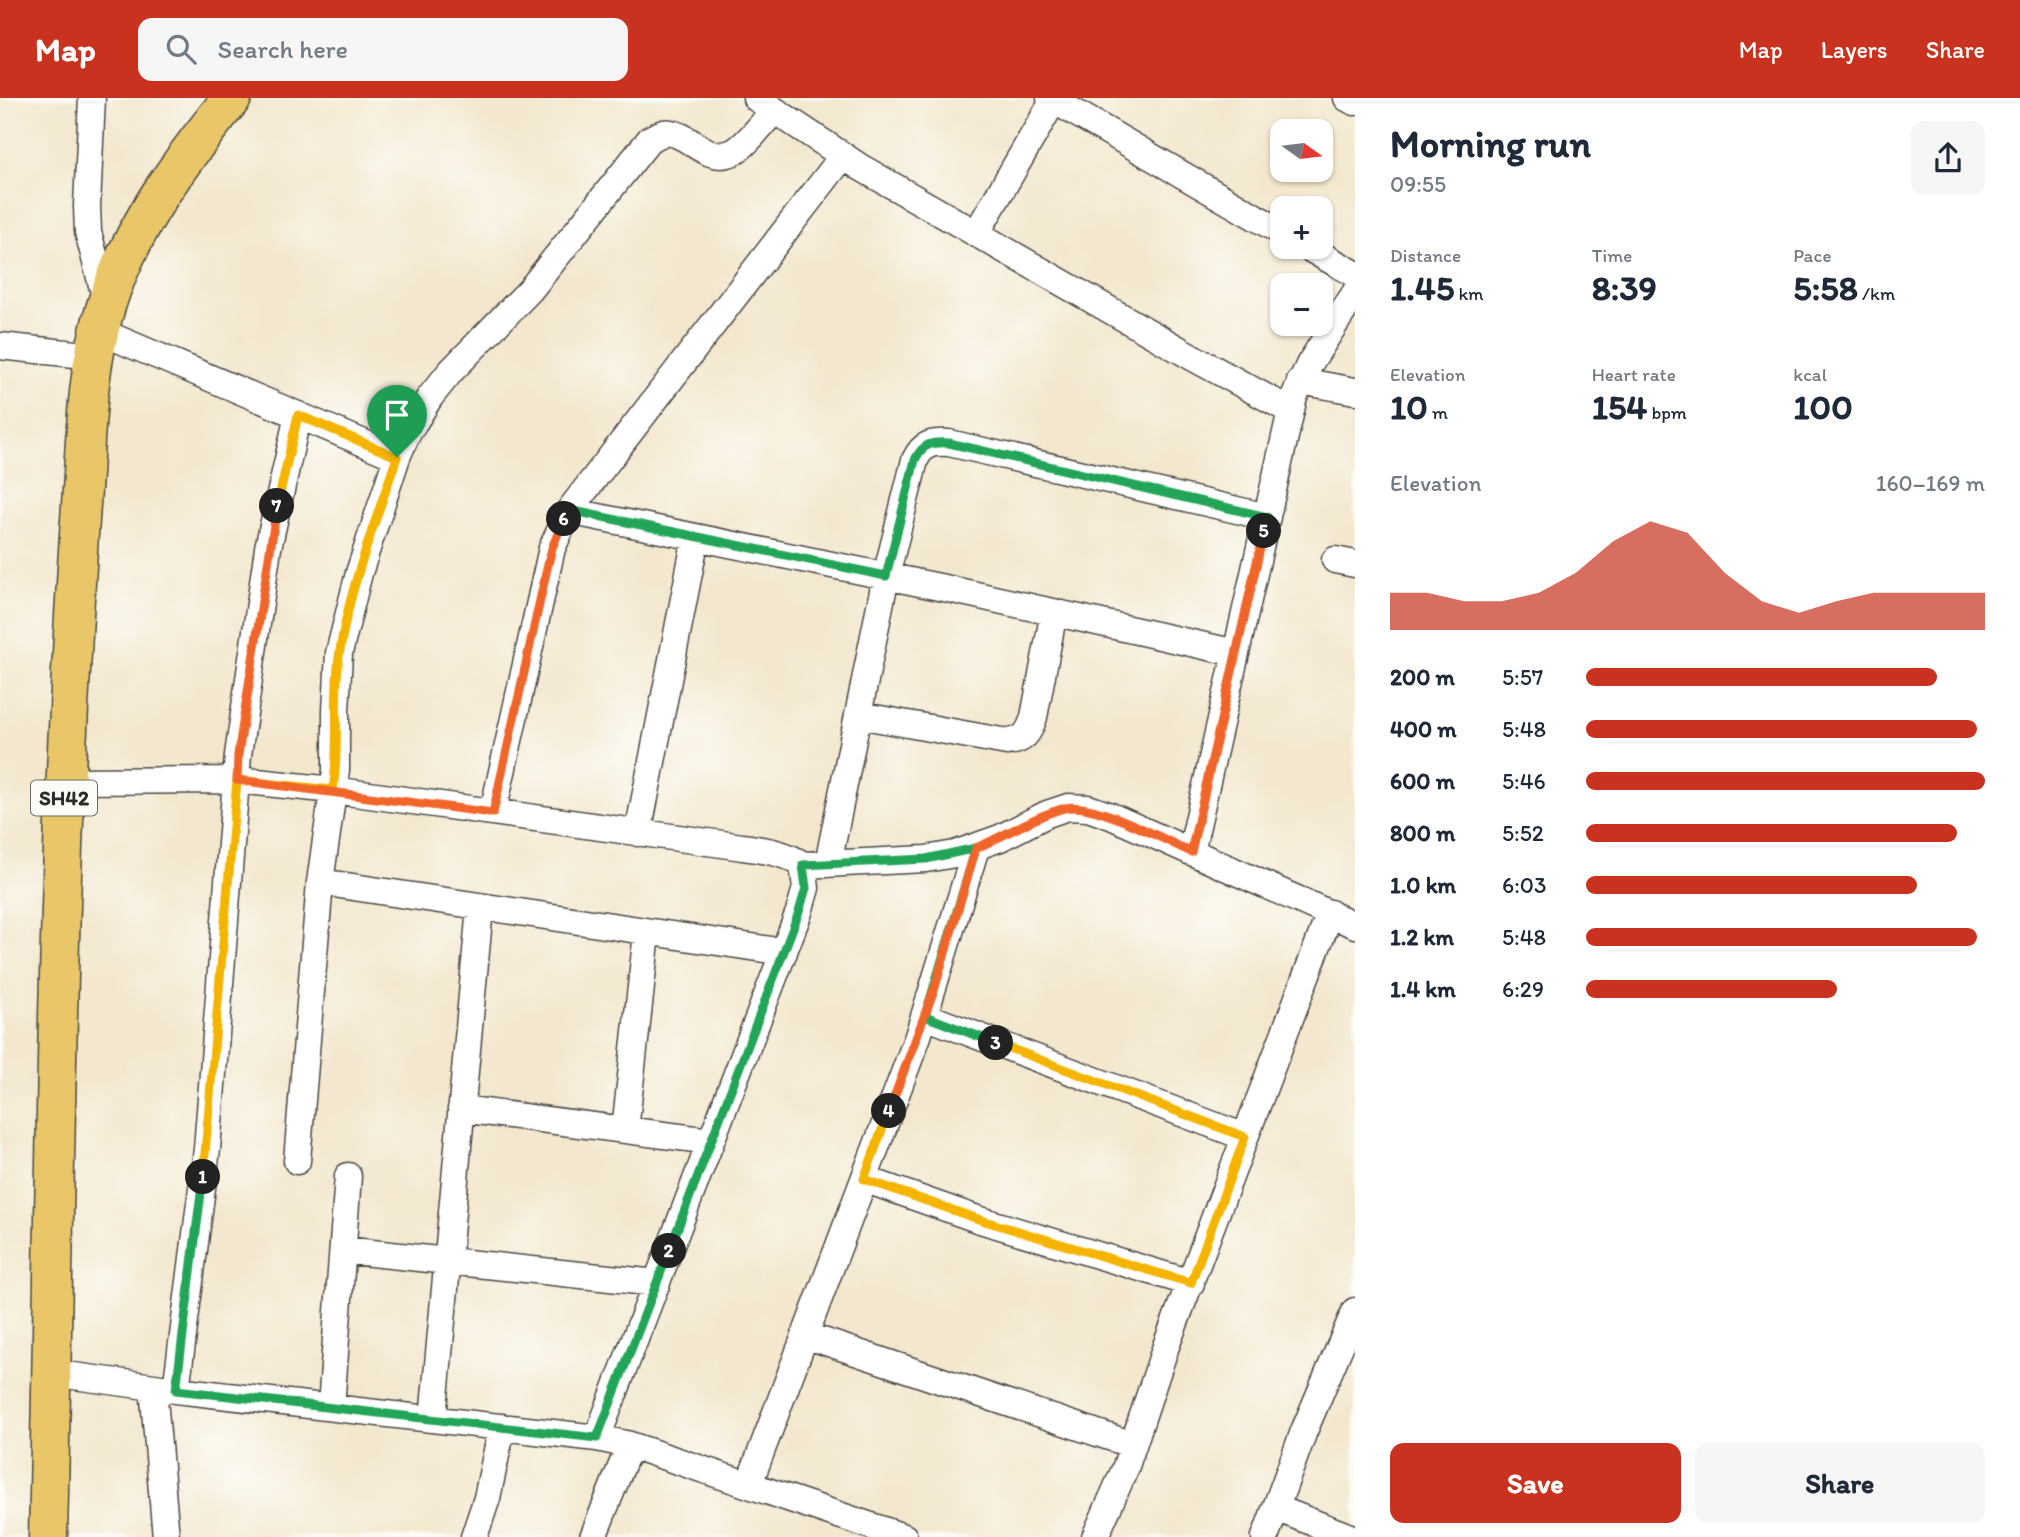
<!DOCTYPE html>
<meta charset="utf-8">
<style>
:root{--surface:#fff;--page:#f6f6f7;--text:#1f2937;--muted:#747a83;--accent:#c8321e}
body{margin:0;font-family:Itim,sans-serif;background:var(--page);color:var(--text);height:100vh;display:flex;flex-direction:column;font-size:26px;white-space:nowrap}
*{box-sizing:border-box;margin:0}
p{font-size:23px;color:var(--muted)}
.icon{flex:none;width:38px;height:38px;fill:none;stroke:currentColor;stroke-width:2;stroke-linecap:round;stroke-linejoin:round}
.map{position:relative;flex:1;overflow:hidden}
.sheet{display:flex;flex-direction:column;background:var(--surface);width:665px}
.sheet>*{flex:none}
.needle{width:46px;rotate:104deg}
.tools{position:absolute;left:1270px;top:21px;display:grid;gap:14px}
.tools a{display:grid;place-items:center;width:63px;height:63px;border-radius:14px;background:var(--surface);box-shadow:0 2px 5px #0004;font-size:35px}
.pin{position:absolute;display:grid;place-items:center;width:60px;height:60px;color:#fff;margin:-72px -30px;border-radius:50% 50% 50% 0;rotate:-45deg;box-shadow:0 0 7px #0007}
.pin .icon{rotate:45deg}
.km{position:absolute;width:35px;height:35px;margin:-18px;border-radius:50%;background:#222;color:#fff;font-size:19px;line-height:35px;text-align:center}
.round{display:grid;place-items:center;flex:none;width:74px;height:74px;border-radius:14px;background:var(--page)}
.summary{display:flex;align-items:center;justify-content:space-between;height:119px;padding:0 35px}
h1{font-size:38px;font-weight:800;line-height:52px}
.metrics{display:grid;grid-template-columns:repeat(3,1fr);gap:10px;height:119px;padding:7px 35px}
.metrics div{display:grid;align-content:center}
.metrics b{font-size:35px;font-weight:800}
.metrics small{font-size:19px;font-weight:400}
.metrics p{font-size:19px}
.chart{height:196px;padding:14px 35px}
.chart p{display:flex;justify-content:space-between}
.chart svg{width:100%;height:126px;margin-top:7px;fill:var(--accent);opacity:.7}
.button{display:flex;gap:14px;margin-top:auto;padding:14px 35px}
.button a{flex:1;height:80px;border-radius:14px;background:var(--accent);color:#fff;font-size:28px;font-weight:800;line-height:80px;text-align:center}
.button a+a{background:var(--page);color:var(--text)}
ul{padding:0 35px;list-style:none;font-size:23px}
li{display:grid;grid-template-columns:112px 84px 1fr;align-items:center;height:52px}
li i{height:18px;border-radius:9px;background:var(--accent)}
header{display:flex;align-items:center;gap:42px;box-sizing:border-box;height:98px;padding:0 35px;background:var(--accent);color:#fff}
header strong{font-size:33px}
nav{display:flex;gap:38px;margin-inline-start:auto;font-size:24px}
.search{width:490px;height:63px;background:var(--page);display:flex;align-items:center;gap:18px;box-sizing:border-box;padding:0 24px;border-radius:14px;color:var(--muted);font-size:26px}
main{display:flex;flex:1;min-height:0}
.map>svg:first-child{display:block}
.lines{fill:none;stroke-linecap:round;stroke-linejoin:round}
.street-casing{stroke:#494743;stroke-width:29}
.primary-casing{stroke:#494743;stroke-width:41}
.street{stroke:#fff;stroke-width:26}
.primary{stroke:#e9c769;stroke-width:38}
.split-1-casing{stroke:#fff;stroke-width:14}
.split-2-casing{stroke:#fff;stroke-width:14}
.split-3-casing{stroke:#fff;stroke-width:14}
.split-4-casing{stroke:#fff;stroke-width:14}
.split-5-casing{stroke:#fff;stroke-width:14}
.split-6-casing{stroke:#fff;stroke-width:14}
.split-7-casing{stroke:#fff;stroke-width:14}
.split-8-casing{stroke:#fff;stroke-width:14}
.split-1{stroke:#f5b400;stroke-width:9}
.split-2{stroke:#22a559;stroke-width:9}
.split-3{stroke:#22a559;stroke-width:9}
.split-4{stroke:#f5b400;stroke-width:9}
.split-5{stroke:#f0652b;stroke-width:9}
.split-6{stroke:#22a559;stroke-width:9}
.split-7{stroke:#f0652b;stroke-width:9}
.split-8{stroke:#f5b400;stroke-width:9}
.labels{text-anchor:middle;stroke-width:5;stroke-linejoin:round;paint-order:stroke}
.shield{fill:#fdfcf7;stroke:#6a6a68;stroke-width:2}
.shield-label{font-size:21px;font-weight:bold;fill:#2b2b2b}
</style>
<header>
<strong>Map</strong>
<div class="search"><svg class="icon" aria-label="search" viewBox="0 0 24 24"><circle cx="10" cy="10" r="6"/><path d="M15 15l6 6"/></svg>Search here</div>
<nav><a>Map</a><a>Layers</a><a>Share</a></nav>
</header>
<main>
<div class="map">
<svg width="1355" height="1439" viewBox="0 0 1355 1439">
<rect width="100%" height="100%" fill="#fdfcf7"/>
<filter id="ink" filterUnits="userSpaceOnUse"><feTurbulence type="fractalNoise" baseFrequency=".0143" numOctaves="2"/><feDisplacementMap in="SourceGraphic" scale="14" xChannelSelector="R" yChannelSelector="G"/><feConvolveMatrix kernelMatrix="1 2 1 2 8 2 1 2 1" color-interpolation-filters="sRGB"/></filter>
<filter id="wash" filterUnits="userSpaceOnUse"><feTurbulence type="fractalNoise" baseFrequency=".00686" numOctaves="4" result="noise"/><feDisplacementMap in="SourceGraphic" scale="28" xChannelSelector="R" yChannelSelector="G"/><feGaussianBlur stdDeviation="1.57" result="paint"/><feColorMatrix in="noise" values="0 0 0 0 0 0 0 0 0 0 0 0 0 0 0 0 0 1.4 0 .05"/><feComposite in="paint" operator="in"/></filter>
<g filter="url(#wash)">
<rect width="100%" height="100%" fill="#f3e7cd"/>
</g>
<g filter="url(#ink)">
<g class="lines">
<defs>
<path id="street" d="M92 0 87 108 88 134 107 206
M756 0 860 69 1192 259 1291 313
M1050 0 1283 135
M1347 0 1355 4
M976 136 1055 0
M1307 149 1355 176
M99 233 397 359
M0 248 94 258
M1300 283 1355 293
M569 413 949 491 1236 555
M1335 462 1355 466
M858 617 1007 644C1024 643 1029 635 1034 619L1054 514
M65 683 237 682 333 692 729 747C754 751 782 752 803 767L926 761 955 756 1000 740 1047 716 1068 709 1088 710 1111 718 1355 827
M493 714 552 450 569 413 843 58
M638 735 696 439
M1191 754 1294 299 1310 265 1355 195
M828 766 886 478 915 362C923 345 932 344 949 345L1267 419
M320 784 784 854
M925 918 1245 1039
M461 1011 711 1043
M625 1032 647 835
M297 1063 320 784 336 672V613L339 555 359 475 397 359 407 336 430 299 451 273 530 192 650 41C657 38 663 33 671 35 691 38 707 64 731 55 745 50 763 24 774 13
M864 1081 977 1121 1191 1185
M343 1152 657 1185
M805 1237 1133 1347
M52 1275 176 1292 597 1340 630 1347 904 1439
M153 1289 166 1439
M176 1292 207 1051 238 657 268 450 298 317
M331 1309 348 1078
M433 1321 480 810
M597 1340 799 814 806 790 803 767
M749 1386 918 938 976 750
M1276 1410 1350 1439
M474 1439 487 1400 502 1329
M593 1439 630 1347
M1095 1439 1125 1371 1166 1248 1330 815
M1265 1439 1304 1333 1355 1213"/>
<path id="primary" d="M48 1439C55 1145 55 849 72 555 75 496 79 436 83 377 86 321 89 262 106 208 130 131 181 62 232 0"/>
</defs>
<!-- street casing -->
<use href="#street" class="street-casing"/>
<!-- primary casing -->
<use href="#primary" class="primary-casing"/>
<!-- street -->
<use href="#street" class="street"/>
<!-- primary -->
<use href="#primary" class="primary"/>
</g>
</g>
<g class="lines" filter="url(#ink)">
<defs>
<path id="split-1" d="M203 1079 237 682 333 692C340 648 333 604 339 559 348 492 376 423 397 359"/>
<path id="split-2" d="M203 1079 176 1292 597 1340 669 1153"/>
<path id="split-3" d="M669 1153 799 814 806 790 803 767 926 761 976 750 925 918 996 945"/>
<path id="split-4" d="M889 1013 864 1081 978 1121 1191 1185 1245 1039 996 945"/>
<path id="split-5" d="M889 1013 935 889 976 750C1005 738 1034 718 1065 710 1094 703 1162 741 1191 754L1264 433"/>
<path id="split-6" d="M564 421 569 412 886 478 915 362C923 345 932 344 949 345L1267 419 1264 433"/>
<path id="split-7" d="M277 408 238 657 237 682 493 715 546 475 552 450 564 421"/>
<path id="split-8" d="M277 408 298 317 397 359"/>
</defs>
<!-- split-1 casing -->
<use href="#split-1" class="split-1-casing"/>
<!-- split-2 casing -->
<use href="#split-2" class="split-2-casing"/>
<!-- split-3 casing -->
<use href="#split-3" class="split-3-casing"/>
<!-- split-4 casing -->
<use href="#split-4" class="split-4-casing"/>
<!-- split-5 casing -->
<use href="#split-5" class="split-5-casing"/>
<!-- split-6 casing -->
<use href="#split-6" class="split-6-casing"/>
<!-- split-7 casing -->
<use href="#split-7" class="split-7-casing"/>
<!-- split-8 casing -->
<use href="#split-8" class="split-8-casing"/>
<!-- split-1 -->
<use href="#split-1" class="split-1"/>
<!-- split-2 -->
<use href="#split-2" class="split-2"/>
<!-- split-3 -->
<use href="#split-3" class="split-3"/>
<!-- split-4 -->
<use href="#split-4" class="split-4"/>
<!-- split-5 -->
<use href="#split-5" class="split-5"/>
<!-- split-6 -->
<use href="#split-6" class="split-6"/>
<!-- split-7 -->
<use href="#split-7" class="split-7"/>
<!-- split-8 -->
<use href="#split-8" class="split-8"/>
</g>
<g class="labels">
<!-- shield labels -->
<rect class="shield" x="31" y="682.5" width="66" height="35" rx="5"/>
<g class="shield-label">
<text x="64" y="707">SH42</text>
</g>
</g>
</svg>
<div class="tools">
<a><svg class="needle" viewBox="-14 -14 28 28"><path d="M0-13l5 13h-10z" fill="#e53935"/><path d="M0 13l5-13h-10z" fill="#747a83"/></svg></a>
<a>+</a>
<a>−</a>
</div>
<div class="pin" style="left:397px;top:359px;background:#1e9e55"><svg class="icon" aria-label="arrive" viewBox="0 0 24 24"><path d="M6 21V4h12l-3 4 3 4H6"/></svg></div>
<b class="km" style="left:203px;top:1079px">1</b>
<b class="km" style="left:669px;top:1153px">2</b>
<b class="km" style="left:996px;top:945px">3</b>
<b class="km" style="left:889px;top:1013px">4</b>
<b class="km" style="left:1264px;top:433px">5</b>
<b class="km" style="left:564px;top:421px">6</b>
<b class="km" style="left:277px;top:408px">7</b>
</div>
<section class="sheet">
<div class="summary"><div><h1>Morning run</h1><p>09:55</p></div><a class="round"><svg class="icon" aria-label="share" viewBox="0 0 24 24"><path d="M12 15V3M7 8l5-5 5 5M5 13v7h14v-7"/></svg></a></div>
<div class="metrics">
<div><p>Distance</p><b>1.45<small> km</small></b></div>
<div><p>Time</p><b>8:39</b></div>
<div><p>Pace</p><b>5:58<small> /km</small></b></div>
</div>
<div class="metrics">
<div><p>Elevation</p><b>10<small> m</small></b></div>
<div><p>Heart rate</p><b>154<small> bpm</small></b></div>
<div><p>kcal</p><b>100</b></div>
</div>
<div class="chart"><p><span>Elevation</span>160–169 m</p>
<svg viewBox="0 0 160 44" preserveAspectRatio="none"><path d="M0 44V31L10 31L20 34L30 34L40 31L50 24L60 13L70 6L80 10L90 24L100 34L110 38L120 34L130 31L140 31L150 31L160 31V44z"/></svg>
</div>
<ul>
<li><b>200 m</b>5:57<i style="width:88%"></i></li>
<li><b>400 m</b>5:48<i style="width:98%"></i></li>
<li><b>600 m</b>5:46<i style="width:100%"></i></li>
<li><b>800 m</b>5:52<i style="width:93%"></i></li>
<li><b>1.0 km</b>6:03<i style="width:83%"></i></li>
<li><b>1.2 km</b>5:48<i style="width:98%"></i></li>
<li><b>1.4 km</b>6:29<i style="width:63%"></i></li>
</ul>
<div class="button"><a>Save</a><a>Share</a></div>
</section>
</main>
